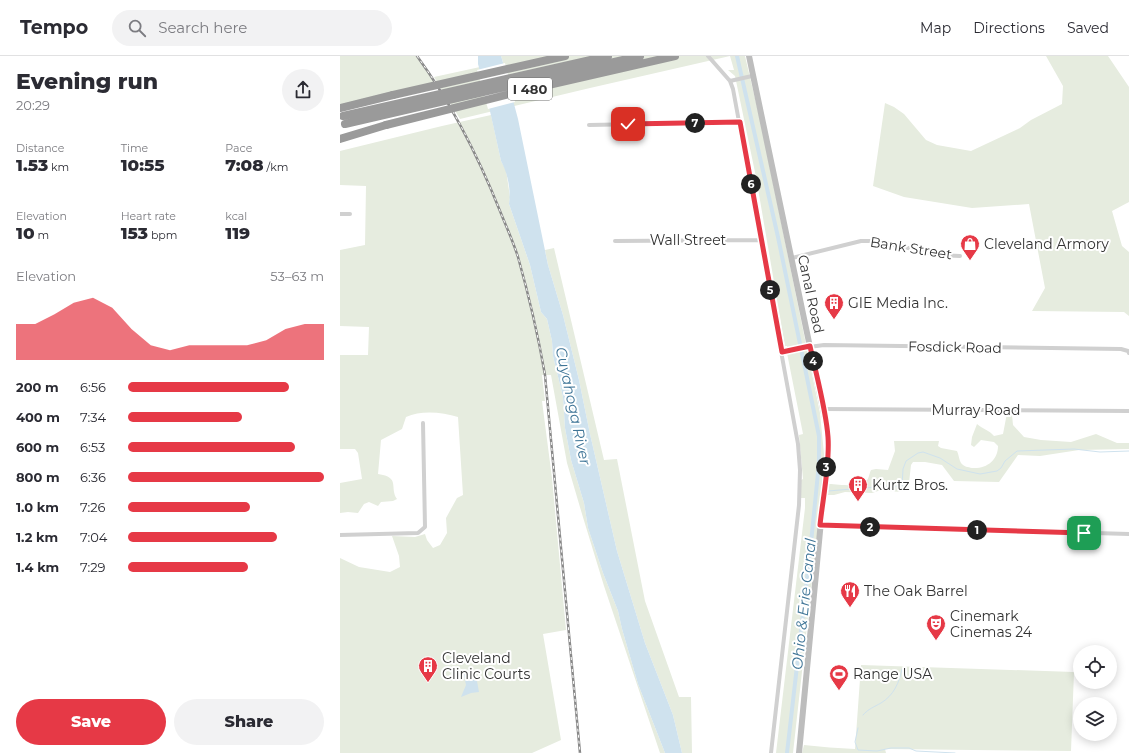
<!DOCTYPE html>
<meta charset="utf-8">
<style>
:root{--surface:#fff;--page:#f2f2f3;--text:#2b2b33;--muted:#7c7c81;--line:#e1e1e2;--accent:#e63946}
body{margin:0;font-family:Montserrat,sans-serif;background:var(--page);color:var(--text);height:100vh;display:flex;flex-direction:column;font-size:15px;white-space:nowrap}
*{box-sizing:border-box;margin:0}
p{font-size:13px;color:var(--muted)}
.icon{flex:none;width:22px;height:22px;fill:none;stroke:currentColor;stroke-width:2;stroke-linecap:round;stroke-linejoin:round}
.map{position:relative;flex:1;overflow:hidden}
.side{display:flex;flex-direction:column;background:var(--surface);width:340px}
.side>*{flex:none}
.buttons{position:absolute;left:733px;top:589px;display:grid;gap:8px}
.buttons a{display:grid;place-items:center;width:44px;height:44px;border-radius:50%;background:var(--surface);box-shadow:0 2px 10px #0003;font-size:20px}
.pin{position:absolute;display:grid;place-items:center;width:34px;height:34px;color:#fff;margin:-17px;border-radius:8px;box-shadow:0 2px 6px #0006}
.km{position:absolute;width:20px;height:20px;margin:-10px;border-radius:50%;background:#222;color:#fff;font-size:11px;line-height:20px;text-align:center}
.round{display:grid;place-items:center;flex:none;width:42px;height:42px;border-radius:21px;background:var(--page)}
.headline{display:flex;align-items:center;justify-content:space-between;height:68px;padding:0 16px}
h1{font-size:22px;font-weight:800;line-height:30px}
.metrics{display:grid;grid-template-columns:repeat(3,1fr);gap:6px;height:68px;padding:4px 16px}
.metrics div{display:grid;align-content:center}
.metrics b{font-size:17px;font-weight:800}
.metrics small{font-size:11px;font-weight:400}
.metrics p{font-size:11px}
.chart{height:112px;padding:8px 16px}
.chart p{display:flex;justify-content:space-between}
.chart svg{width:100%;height:72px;margin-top:4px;fill:var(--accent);opacity:.7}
.cta{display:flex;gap:8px;margin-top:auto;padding:8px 16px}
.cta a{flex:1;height:46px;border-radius:24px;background:var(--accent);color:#fff;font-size:16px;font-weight:800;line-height:46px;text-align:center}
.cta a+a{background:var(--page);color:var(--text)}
ul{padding:0 16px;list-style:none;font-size:13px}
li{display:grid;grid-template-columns:64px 48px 1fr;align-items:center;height:30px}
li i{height:10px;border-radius:5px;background:var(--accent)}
header{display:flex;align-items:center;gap:24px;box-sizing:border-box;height:56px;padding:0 20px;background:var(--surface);border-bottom:1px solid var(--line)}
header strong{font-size:19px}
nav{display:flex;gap:22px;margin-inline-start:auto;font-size:14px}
.search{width:280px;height:36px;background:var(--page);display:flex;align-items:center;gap:10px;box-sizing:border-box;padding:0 14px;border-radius:22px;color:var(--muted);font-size:15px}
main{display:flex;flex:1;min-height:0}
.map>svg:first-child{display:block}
.green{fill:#e6ecdf}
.water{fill:#cfe2ee}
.pier{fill:#fff}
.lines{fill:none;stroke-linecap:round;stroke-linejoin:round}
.stream{stroke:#cfe2ee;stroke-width:1}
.canal{stroke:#cfe2ee;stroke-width:4}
.street{stroke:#d0d0d0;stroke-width:4}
.secondary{stroke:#bdbdbd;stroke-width:6}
.highway{stroke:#9a9a9a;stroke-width:8}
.rail-casing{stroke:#888;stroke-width:2.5}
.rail{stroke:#fff;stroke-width:1;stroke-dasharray:3;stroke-linecap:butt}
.highway-bridge{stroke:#9a9a9a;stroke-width:8}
.route-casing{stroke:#fff;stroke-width:8}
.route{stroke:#e63946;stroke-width:5}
.labels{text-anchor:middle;stroke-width:4;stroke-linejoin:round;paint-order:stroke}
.shield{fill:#fff;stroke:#707070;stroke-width:1}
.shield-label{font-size:13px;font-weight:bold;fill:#333}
.street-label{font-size:14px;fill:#333;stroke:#fff}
.poi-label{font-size:14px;fill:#333;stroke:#fff;text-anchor:start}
.water-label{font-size:15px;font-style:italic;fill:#3f7597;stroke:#fff}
</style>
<header>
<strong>Tempo</strong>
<div class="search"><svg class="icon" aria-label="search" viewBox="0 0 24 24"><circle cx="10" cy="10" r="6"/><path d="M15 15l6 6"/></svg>Search here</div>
<nav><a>Map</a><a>Directions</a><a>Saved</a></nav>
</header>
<main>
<section class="side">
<div class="headline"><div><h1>Evening run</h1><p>20:29</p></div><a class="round"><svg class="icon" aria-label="share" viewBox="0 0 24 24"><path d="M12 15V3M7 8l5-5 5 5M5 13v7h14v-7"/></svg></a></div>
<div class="metrics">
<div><p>Distance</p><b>1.53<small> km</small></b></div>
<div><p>Time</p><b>10:55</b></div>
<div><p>Pace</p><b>7:08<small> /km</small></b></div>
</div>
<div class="metrics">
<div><p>Elevation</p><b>10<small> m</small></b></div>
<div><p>Heart rate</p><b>153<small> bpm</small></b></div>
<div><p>kcal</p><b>119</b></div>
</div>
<div class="chart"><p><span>Elevation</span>53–63 m</p>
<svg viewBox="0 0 160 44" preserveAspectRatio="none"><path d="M0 44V22L10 22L20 16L30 9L40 6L50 12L60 25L70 35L80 38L90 35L100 35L110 35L120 35L130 32L140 25L150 22L160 22V44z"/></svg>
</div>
<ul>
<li><b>200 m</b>6:56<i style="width:82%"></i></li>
<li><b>400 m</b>7:34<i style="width:58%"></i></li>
<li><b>600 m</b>6:53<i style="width:85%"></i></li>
<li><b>800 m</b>6:36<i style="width:100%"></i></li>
<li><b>1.0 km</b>7:26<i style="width:62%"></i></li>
<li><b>1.2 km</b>7:04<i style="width:76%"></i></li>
<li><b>1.4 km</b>7:29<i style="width:61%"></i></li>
</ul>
<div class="cta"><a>Save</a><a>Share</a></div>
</section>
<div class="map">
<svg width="789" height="697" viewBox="0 0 789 697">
<rect width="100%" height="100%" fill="#fff"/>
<!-- green -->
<path class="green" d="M0 0H77L98 30 0 51Z
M161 0H405L421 68 480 357 485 408 453 697H436L465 452V442H460L461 424 463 423 459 379 463 378 447 297V290H445L416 121 395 20 388 14H394L390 0 250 32 120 63 94 21 163 6Z
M706 0H768L789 31V146L772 155 782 190 789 196V260L784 256 692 255 705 232 689 148 632 152 564 141 533 130 545 47 554 51 564 58 586 84 597 89 631 95 680 72 691 64 722 48 723 30Z
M151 59 161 105 166 114 170 141 169 148 190 209 201 256 207 263 212 285 213 300 223 341 225 372 231 404 244 447 248 472 263 517 278 555 282 573 298 628 325 697H320L264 530 242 458 227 407 211 319H202L205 345H202L212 422 226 574 203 578 221 684 192 697H0V502L19 511 50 516 60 511 59 500 52 480 75 481 85 478 87 484 93 492 100 489 107 477 106 462 117 442 123 439 118 361C102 356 81 354 66 361L62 373 41 384 38 418C61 421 49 432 57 443L53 445 41 446 38 450 29 446 24 448 18 457 8 456 0 457V427L22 423 18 397 15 393H0V299H28L29 271 0 270V194L25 189 26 130 0 129V95L102 70Z
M214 192 264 404 277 403 305 545 339 641H351L352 697H342L333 659 305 587 277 495 250 378 239 324 223 259 208 209 205 194Z
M667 357 672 359 673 369 684 381 701 384 731 386 756 378 777 387H789V393L739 394 700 400 678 399 659 426 614 425 602 409 585 406H573L571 409 568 436 538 435 532 437 505 436 494 439H488L489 428C498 428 518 432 525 426 529 424 529 418 531 414L536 413 548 414 555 395 554 385H599L598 390 601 392 617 395C619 399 619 404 621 407 624 411 628 411 632 412 647 413 658 404 658 390L654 386 641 384 634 391 631 389 632 381 637 368C643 373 649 374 654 380L663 378Z
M521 609 734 616 731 695 545 693 546 697H462L464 689C481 691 498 692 515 693Z"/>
<!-- water -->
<path class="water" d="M138 0H161L162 3 178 63 208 209 223 259 239 324 250 378 277 495 305 587 333 659 342 697H325L298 628 282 573 278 555 263 517 248 472 244 447 231 404 225 372 223 341 213 300 212 285 207 263 201 256 190 209 169 148C171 134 168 118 161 105L146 37 138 8Z
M123 615H125L137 625 139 636 131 637 121 641 126 629Z"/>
<!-- pier -->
<path class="pier" d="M165 7 175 46 148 53 137 14Z"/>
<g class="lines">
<!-- stream -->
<path class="stream" d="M488 435 548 430 562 431 563 413 566 405 578 397 583 396 600 402 617 413 640 418 657 415 661 412 665 405 677 395 734 393 760 396 789 395
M523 659C528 653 534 651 541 647 554 639 559 627 562 613
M518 672 515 686 518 694 537 695 551 692H569L576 695 615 697"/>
<!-- canal -->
<path class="canal" d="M397 0 438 181 479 380V407L470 497 447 697"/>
<!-- street -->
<path class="street" d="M368 0 390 25 393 33 458 388 460 414 459 449 431 697
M390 25 412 20
M249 69 400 66
M0 158H10
M275 185 421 184
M452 202 521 185H538L598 199 620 200
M442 296 454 293 484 289 781 293 788 295 789 297
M483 353 789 355
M480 469 789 478
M0 479 78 477 85 471 83 367"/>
<!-- secondary -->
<path class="secondary" d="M409 0 488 377V391L459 697"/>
<!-- highway -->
<path class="highway" d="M0 52 53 39
M0 83 46 69"/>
<defs>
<path id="rail" d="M77 0C112 48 138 100 160 155 166 170 173 185 178 201 189 240 198 279 205 319L240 697"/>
</defs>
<!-- rail casing -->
<use href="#rail" class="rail-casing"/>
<!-- rail -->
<use href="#rail" class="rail"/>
<!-- highway-bridge -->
<path class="highway-bridge" d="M53 39 225 0
M3 60 268 0
M5 68 300 0
M46 69 182 35 335 0"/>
</g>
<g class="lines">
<defs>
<path id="route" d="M288 68 400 66 442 296 470 290C476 318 486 353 488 381 490 408 483 441 480 469L744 477"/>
</defs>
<!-- route casing -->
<use href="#route" class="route-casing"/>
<!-- route -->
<use href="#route" class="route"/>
</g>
<!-- icons -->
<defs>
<symbol id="shop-pin" viewBox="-11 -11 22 30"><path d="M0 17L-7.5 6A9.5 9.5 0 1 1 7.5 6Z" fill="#e63946" stroke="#fff"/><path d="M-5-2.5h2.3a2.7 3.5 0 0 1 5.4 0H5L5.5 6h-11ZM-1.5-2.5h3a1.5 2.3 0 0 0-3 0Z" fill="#fff"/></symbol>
<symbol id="building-pin" viewBox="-11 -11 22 30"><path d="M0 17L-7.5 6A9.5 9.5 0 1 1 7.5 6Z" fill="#e63946" stroke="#fff"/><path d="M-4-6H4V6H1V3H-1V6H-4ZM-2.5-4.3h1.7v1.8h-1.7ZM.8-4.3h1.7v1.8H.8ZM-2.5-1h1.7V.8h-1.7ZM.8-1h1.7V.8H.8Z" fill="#fff"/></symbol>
<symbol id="restaurant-pin" viewBox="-11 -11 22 30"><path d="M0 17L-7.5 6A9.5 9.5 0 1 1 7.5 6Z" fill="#e63946" stroke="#fff"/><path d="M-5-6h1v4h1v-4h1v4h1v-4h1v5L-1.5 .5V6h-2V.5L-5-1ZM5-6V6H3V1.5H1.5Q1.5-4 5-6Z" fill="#fff"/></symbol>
<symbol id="theatre-pin" viewBox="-11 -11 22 30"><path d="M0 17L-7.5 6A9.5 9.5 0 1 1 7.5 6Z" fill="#e63946" stroke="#fff"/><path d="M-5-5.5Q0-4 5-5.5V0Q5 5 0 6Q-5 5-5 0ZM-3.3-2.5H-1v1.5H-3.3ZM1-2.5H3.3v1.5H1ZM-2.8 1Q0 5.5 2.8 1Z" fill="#fff"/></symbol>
<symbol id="stadium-pin" viewBox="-11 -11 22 30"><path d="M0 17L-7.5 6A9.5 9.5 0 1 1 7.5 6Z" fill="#e63946" stroke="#fff"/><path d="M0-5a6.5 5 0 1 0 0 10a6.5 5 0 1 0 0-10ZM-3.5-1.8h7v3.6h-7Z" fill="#fff"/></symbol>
</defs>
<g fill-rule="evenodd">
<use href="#shop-pin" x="619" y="177" width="22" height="30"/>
<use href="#building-pin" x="483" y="236" width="22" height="30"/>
<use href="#building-pin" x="507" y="418" width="22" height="30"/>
<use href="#restaurant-pin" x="499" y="524" width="22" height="30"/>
<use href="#theatre-pin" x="585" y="557" width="22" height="30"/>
<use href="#building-pin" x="77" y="599" width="22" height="30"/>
<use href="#stadium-pin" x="488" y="607" width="22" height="30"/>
</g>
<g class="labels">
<!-- shield labels -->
<rect class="shield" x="168" y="22" width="44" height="22" rx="3"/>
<g class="shield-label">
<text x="190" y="38">I 480</text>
</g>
<!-- street labels -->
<g class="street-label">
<text x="348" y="189">Wall Street</text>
<text transform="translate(571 192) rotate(9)" y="5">Bank Street</text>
<text transform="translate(471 238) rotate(78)" y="5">Canal Road</text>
<text transform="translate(615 291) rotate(1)" y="5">Fosdick Road</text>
<text x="636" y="359">Murray Road</text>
</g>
<!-- poi labels -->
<g class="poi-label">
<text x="644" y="193">Cleveland Armory</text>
<text x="508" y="252">GIE Media Inc.</text>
<text x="532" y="434">Kurtz Bros.</text>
<text x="524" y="540">The Oak Barrel</text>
<text x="610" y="565">Cinemark<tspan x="610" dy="16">Cinemas 24</tspan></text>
<text x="102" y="607">Cleveland<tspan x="102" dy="16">Clinic Courts</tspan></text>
<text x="513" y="623">Range USA</text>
</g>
<!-- water labels -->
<g class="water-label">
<text transform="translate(233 350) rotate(78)" y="5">Cuyahoga River</text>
<text transform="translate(464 548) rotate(-84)" y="5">Ohio &amp; Erie Canal</text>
</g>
</g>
</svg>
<div class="buttons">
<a><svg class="icon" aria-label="locate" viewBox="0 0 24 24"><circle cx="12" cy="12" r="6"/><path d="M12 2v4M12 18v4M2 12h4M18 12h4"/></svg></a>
<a><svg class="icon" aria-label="layers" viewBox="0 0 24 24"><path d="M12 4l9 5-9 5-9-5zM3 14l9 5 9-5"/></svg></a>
</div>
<div class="pin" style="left:744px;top:477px;background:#1e9e55"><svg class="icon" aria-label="arrive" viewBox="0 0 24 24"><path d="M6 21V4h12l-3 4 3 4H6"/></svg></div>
<div class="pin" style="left:288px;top:68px;background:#d93025"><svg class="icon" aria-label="check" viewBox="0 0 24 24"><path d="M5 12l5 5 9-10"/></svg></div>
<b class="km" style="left:637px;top:474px">1</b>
<b class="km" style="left:530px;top:471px">2</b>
<b class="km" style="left:486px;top:411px">3</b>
<b class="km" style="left:473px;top:305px">4</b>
<b class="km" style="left:430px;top:234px">5</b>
<b class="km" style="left:411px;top:128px">6</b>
<b class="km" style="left:355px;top:67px">7</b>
</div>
</main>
